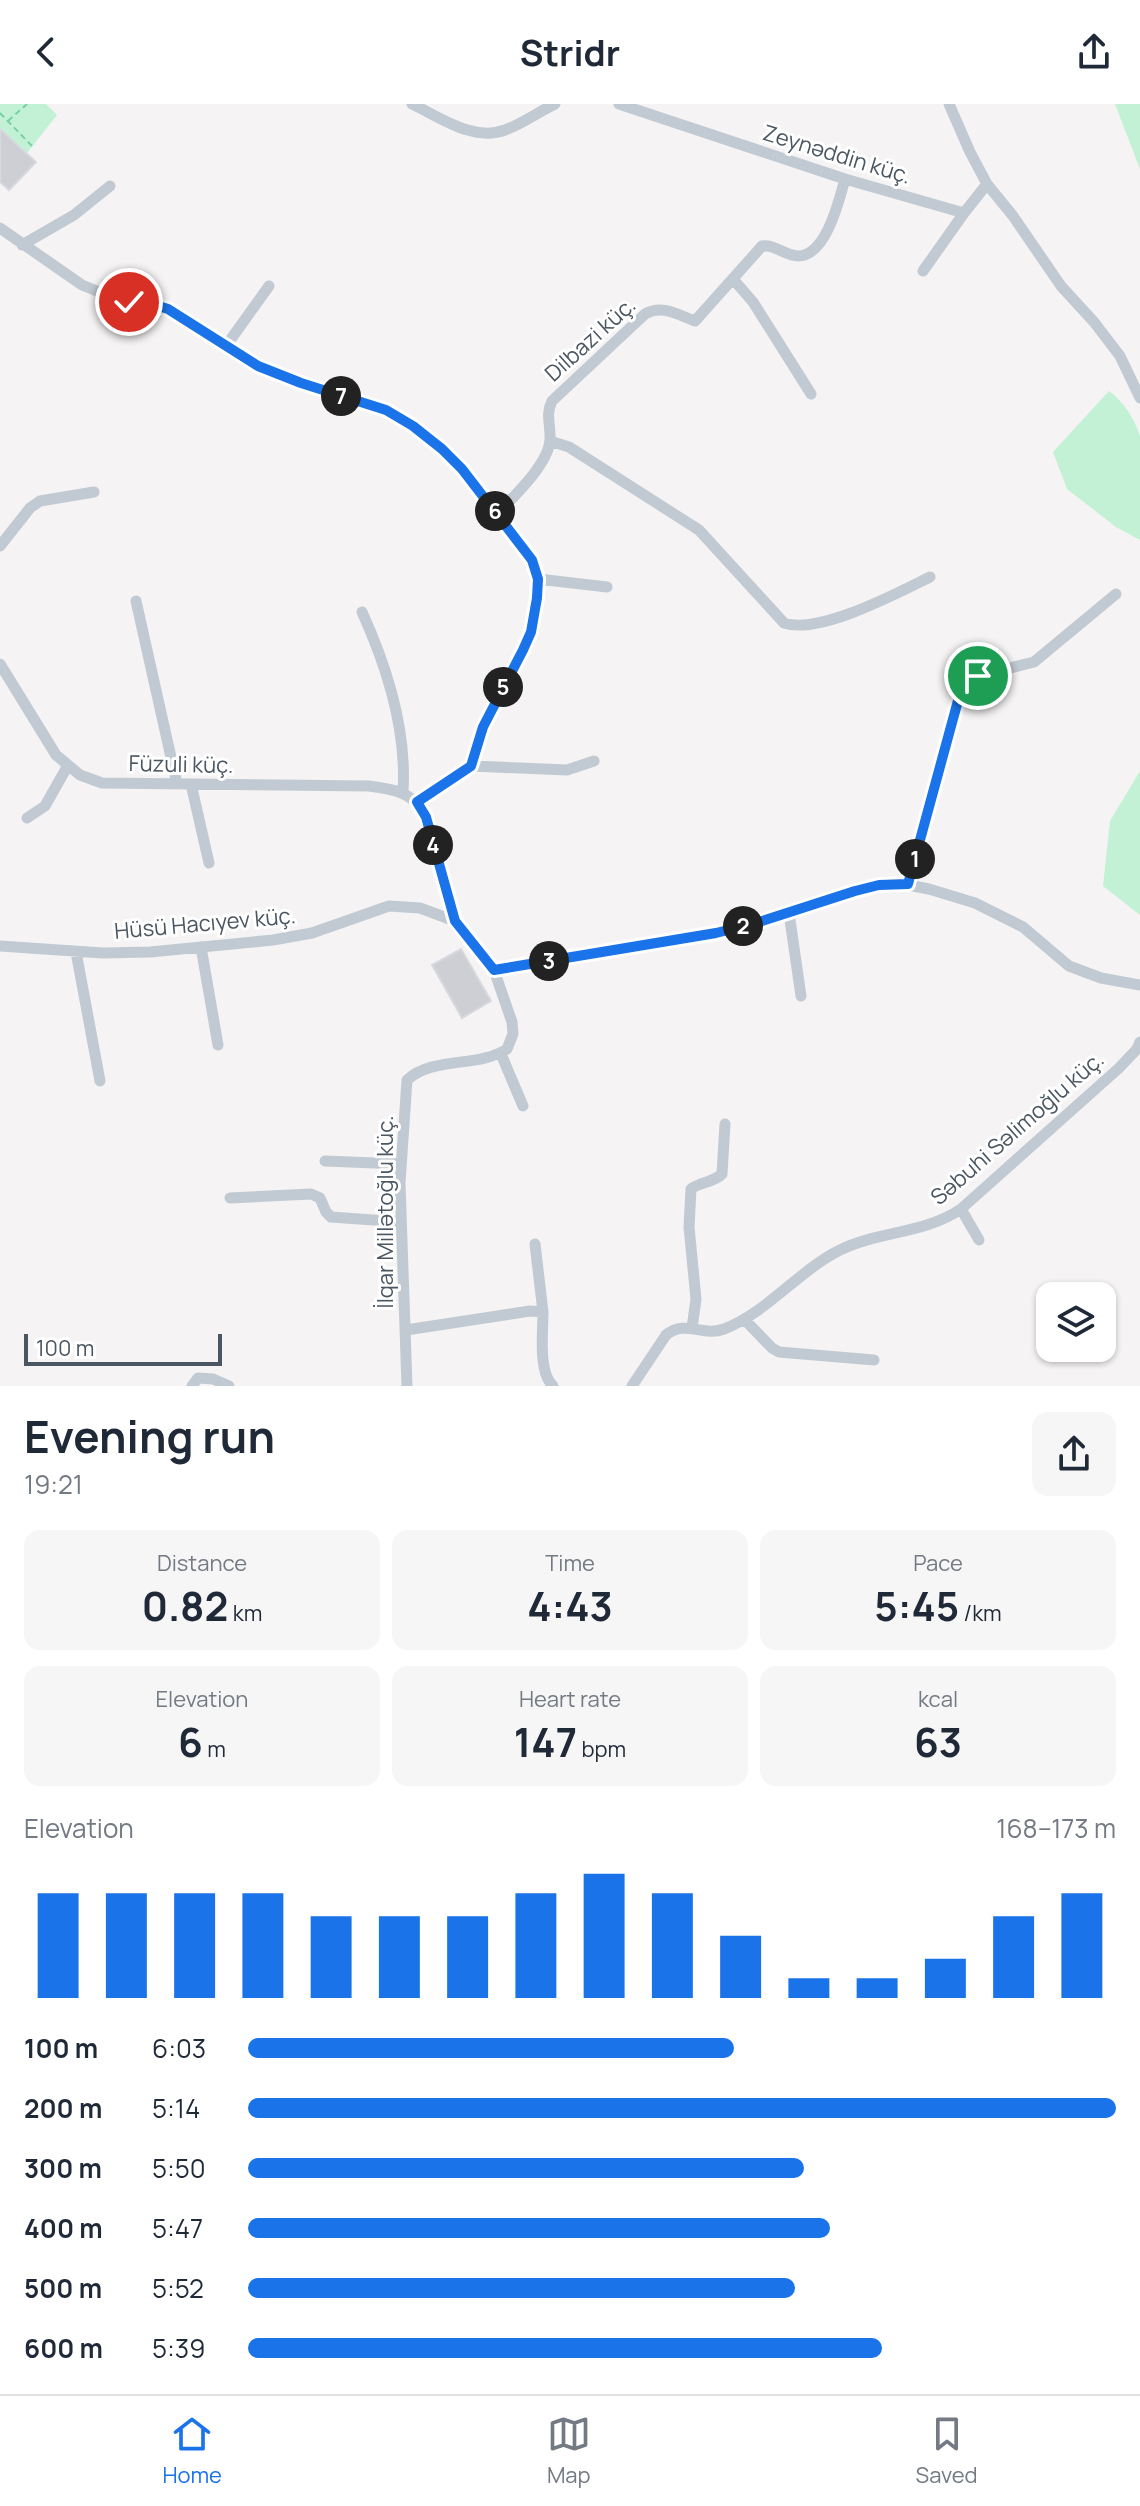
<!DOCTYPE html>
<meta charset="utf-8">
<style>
:root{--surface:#fff;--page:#f6f6f7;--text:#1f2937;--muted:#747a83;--line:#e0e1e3;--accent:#1a73e8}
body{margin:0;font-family:Manrope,sans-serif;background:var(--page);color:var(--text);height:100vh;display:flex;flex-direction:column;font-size:30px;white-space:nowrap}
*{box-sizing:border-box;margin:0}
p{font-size:26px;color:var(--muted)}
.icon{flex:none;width:44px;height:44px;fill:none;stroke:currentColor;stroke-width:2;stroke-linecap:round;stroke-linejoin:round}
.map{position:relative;height:1282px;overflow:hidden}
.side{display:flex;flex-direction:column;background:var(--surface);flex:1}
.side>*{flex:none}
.controls{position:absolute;left:1036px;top:1178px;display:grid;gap:16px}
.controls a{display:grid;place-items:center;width:80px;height:80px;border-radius:16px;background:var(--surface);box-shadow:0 2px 6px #0004;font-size:40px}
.scale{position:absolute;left:24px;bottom:20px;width:198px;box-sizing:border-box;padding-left:8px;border:4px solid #4a5661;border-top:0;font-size:22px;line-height:28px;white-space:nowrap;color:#4a5661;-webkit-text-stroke:6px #fff;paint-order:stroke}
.pin{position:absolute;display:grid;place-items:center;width:68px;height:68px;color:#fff;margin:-34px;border:4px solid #fff;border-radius:50%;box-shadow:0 2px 8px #0007}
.km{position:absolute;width:40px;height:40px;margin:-20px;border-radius:50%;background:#222;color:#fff;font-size:22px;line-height:40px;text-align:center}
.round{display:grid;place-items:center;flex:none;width:84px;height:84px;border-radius:16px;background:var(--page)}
.headline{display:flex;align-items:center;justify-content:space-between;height:136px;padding:0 24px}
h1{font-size:44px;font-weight:700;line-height:60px}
.stats{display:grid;grid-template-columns:repeat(3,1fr);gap:12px;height:136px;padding:8px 24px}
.stats div{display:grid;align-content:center;border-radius:16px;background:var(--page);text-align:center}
.stats b{font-size:40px;font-weight:700}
.stats small{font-size:22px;font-weight:400}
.stats p{font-size:22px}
.chart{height:224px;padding:16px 24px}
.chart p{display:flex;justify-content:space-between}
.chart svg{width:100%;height:144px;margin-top:8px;stroke:var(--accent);stroke-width:6}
ul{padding:0 24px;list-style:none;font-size:26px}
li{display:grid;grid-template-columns:128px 96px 1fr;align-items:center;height:60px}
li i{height:20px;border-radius:10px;background:var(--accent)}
header{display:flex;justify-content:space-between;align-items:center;height:104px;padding:0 24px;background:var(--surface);font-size:36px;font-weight:700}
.tabs{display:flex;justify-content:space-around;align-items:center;height:112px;border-top:2px solid var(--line);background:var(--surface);font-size:22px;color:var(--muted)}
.tabs a{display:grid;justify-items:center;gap:4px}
.tabs .current{color:var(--accent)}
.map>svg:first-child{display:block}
.green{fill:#c3f1d5}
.building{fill:#cdcfd5;stroke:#d7d9de;stroke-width:2}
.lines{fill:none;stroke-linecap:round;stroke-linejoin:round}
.path{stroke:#7ad0a6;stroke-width:2;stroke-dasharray:6 4;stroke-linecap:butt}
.minor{stroke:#c1cad2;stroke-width:11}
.route-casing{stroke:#fff;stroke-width:16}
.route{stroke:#1a73e8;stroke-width:10}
.labels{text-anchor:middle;stroke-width:6;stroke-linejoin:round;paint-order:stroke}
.street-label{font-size:22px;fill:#4a5661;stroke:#fff}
</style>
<header><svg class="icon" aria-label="back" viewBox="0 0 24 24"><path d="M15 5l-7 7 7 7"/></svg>Stridr<svg class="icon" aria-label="share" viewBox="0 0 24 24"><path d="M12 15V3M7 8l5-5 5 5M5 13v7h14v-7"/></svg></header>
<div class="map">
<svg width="1140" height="1282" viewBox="0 0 1140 1282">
<rect width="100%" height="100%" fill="#f5f3f3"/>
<!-- green -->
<path class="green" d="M0 0H46L57 11 27 49 0 25Z
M1115 0H1140V65Z
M1109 287C1124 298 1134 314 1140 332V436L1116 423 1067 385 1053 348Z
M1140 667V811L1103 782 1110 717Z"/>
<!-- building -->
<path class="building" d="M0 25 36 58 9 86 0 78Z
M461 845 491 897 462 914 432 861Z"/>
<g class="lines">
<!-- path -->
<path class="path" d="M0 9 32 42
M8 17 27 0"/>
<!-- minor -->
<path class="minor" d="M412 0C440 13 473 38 505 26 522 20 538 8 555 0
M619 0 845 75 964 109 987 80
M949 0 970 48 987 80 1013 112 1061 182 1094 218 1120 252 1140 294
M0 124 82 181 114 194 168 205 258 262 301 279 386 306 413 322 442 345 462 365 520 439 532 456 538 475 537 494 531 528 523 546 483 623 471 662 417 698
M22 141 74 111 110 82
M923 167 964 109
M733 175 753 198 811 290
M226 242 269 182
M550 337 569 343 699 426 784 519C819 531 897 489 930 473
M497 410C514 392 548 361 550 336 551 321 545 311 552 297L645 210C662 200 678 211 695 217L762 142C775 140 785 152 798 152 826 152 839 97 845 75
M0 442 30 404 40 397 94 388
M538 475 607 483
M136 497 177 680
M362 508C388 565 407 626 403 688
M0 560 56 651 80 671 102 679 369 682C391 685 409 687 423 706L455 817 494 866 512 918 513 930 507 945C478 964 433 952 407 976L400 1079 407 1282
M471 662 567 666 594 657
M191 680 209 759
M27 714 45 702 67 663
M908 780 959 593 966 580 978 572 1034 558 1116 490
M789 809 801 892
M0 842 103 849 150 848 273 836 312 829 389 802 420 804 455 817
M201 843 218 941
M76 848 100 977
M494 866 716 829 756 819 855 787 879 781 898 779 929 785 975 799 1023 823 1069 862 1101 874 1140 881
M501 950 523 1002
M325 1057 400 1060
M230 1094 311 1090 320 1094 326 1108 331 1113 401 1118
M961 1105 979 1136
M535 1140 543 1208
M744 1215 772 1244 779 1248 874 1256
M692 1224 696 1195 689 1123 691 1085C701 1077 713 1079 722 1070L725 1020
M406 1226 530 1207 543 1208C543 1227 538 1269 553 1282
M192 1282 198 1274 213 1275 229 1282
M632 1282 666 1231C685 1215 703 1233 724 1225 768 1208 798 1167 840 1146 879 1127 924 1130 961 1105L1119 964 1137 945 1140 938"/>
</g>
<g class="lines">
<defs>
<path id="route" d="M129 198 152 200 168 205 258 262 301 279 386 306 413 322 442 345 462 365 532 456 538 475 537 494 531 528 523 546 483 623 471 662 417 698 426 713 455 817 494 866 716 829 756 819 855 787 879 781 908 780 959 593 966 580 978 572"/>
</defs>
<!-- route casing -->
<use href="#route" class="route-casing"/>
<!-- route -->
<use href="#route" class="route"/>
</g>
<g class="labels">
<!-- street labels -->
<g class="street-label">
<text transform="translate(837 50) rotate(17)" y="8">Zeynəddin küç.</text>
<text transform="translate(590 235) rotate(-42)" y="8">Dilbazi küç.</text>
<text transform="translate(181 660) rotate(1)" y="8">Füzuli küç.</text>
<text transform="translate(205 819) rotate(-5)" y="8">Hüsü Hacıyev küç.</text>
<text transform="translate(1017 1024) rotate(-41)" y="8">Səbuhi Səlimoğlu küç.</text>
<text transform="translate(385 1108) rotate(-90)" y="8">İlqar Millətoğlu küç.</text>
</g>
</g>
</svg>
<div class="controls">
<a><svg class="icon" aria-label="layers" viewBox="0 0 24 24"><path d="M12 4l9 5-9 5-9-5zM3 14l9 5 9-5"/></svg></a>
</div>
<div class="scale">100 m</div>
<div class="pin" style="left:978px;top:572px;background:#1e9e55"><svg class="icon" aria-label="arrive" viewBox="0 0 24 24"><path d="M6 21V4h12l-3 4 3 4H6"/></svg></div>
<div class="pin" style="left:129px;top:198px;background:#d93025"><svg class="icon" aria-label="check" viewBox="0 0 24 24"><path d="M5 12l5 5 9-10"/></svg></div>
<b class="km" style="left:915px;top:755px">1</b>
<b class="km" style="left:743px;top:822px">2</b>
<b class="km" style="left:549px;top:857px">3</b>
<b class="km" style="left:433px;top:741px">4</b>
<b class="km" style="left:503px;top:583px">5</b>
<b class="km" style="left:495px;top:407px">6</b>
<b class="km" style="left:341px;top:292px">7</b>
</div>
<section class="side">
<div class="headline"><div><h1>Evening run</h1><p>19:21</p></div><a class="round"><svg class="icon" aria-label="share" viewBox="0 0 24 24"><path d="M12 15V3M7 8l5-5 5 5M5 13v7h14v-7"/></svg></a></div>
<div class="stats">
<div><p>Distance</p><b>0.82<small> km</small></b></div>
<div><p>Time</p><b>4:43</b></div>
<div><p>Pace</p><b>5:45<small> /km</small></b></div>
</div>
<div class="stats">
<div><p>Elevation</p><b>6<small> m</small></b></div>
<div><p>Heart rate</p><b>147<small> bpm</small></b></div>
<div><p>kcal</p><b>63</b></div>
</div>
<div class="chart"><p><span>Elevation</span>168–173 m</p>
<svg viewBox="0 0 160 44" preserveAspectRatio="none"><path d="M5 44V12M15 44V12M25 44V12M35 44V12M45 44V19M55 44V19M65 44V19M75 44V12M85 44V6M95 44V12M105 44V25M115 44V38M125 44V38M135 44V32M145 44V19M155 44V12"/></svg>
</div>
<ul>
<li><b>100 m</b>6:03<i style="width:56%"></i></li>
<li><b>200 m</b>5:14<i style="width:100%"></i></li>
<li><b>300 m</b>5:50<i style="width:64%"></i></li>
<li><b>400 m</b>5:47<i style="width:67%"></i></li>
<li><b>500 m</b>5:52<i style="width:63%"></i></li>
<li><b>600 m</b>5:39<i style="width:73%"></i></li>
</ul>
</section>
<nav class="tabs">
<a class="current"><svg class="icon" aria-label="home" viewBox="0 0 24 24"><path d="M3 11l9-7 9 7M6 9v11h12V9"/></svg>Home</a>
<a><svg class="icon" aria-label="map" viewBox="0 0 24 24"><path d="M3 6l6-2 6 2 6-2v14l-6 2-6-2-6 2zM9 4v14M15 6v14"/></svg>Map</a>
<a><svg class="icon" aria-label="saved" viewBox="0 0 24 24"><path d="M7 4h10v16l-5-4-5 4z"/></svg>Saved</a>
</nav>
